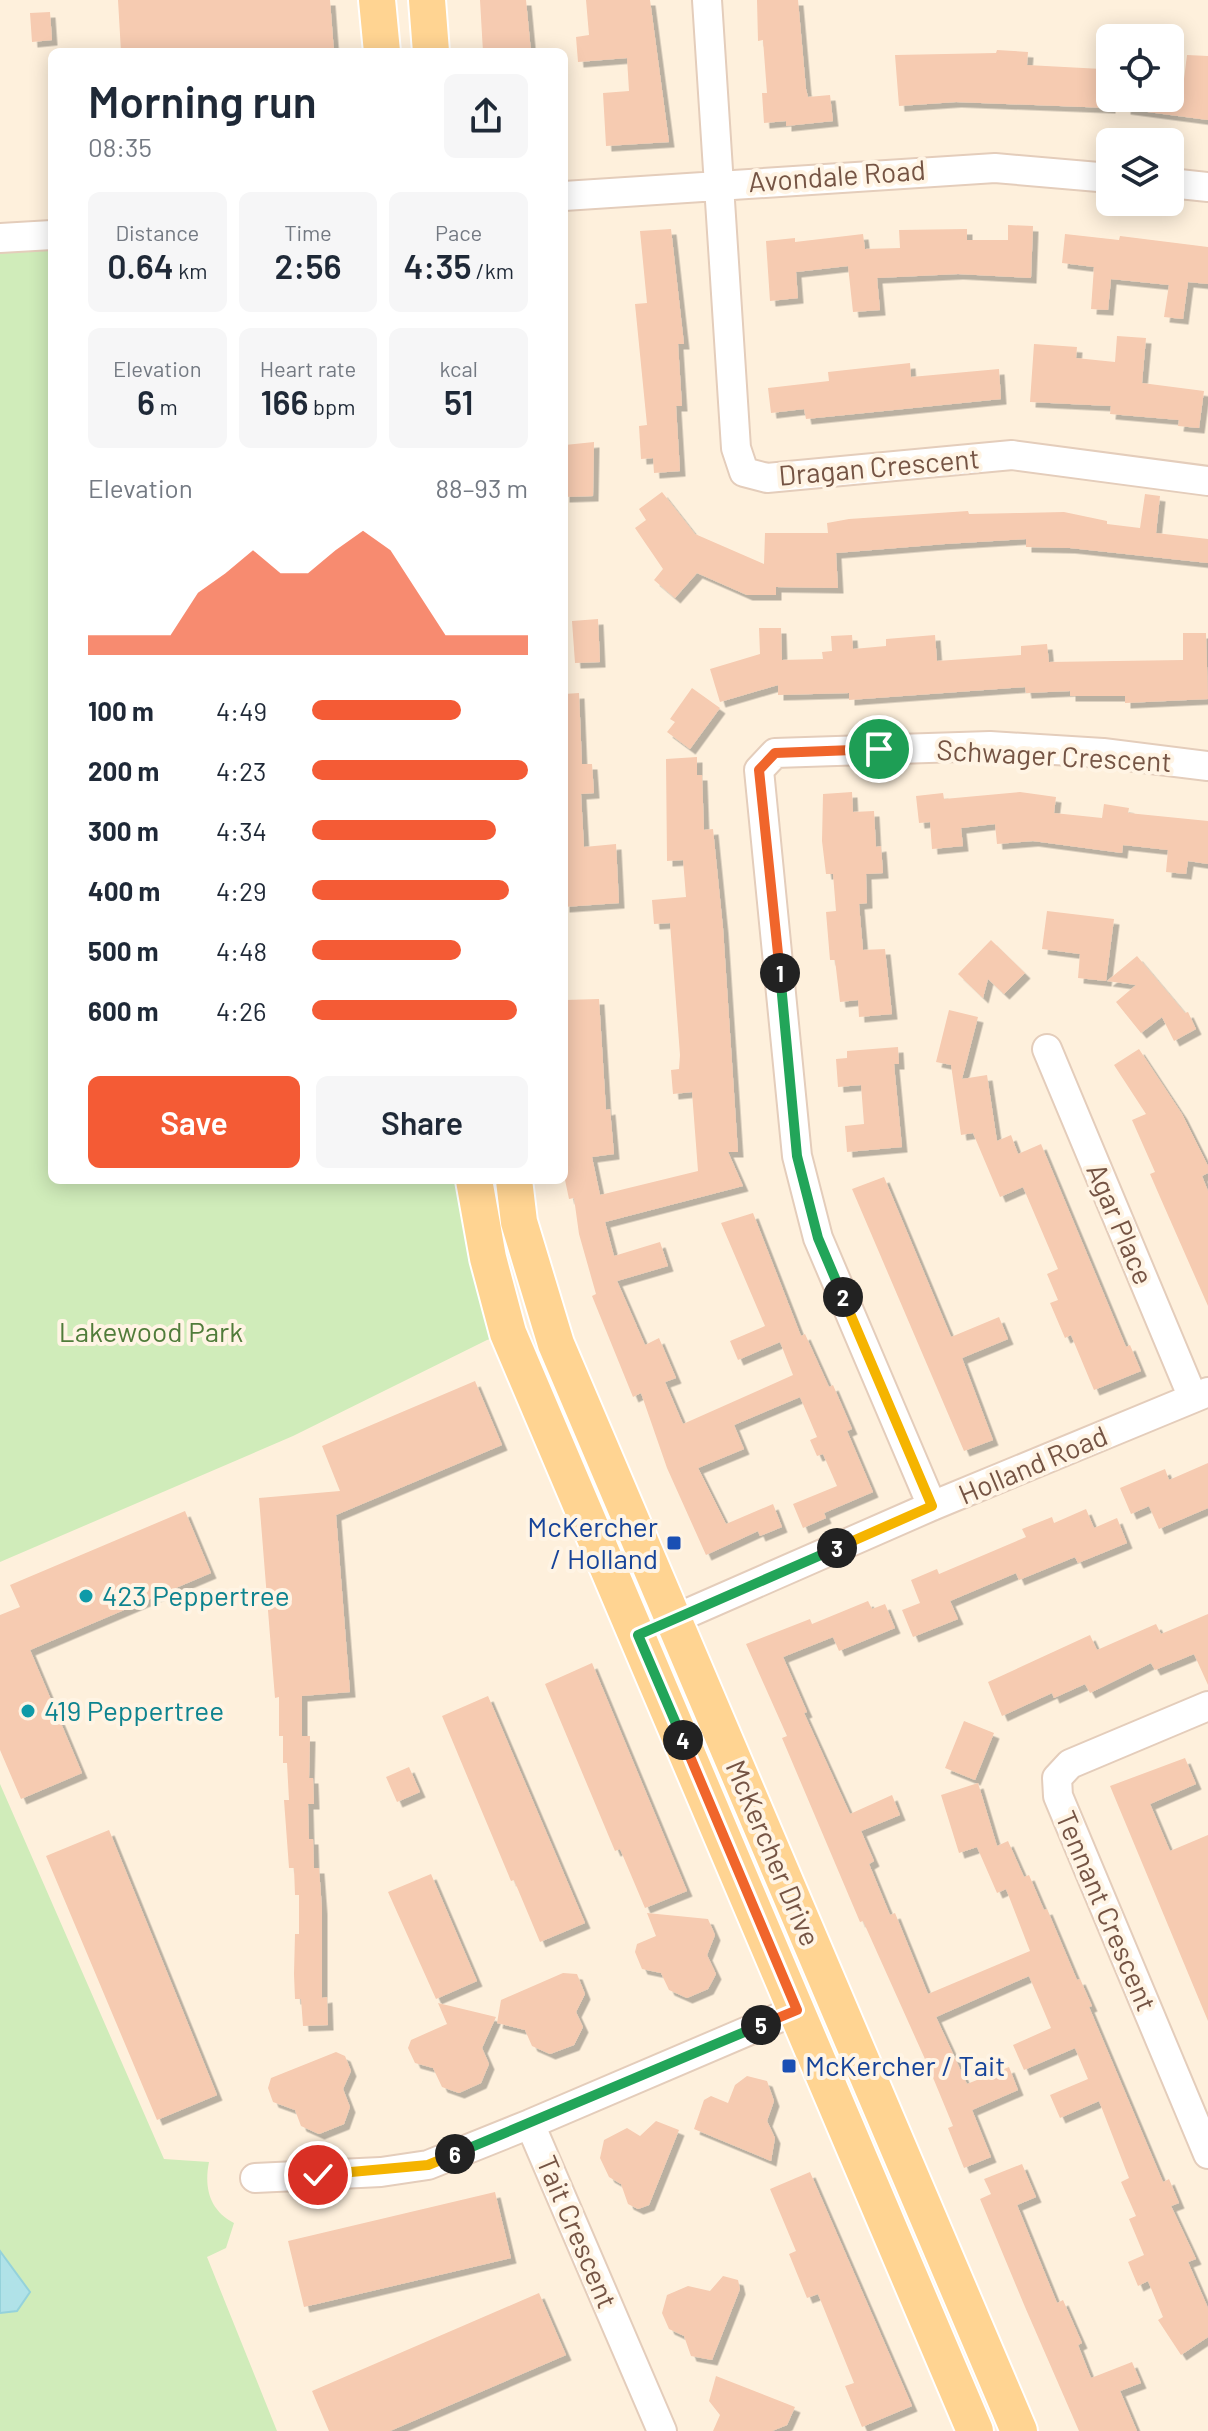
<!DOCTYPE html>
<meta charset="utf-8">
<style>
:root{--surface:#fff;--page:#f6f6f7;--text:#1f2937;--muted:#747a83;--accent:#f45b35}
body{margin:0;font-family:Barlow,sans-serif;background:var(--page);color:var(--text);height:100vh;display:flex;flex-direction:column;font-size:30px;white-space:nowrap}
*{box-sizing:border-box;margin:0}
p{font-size:26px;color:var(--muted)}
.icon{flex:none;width:44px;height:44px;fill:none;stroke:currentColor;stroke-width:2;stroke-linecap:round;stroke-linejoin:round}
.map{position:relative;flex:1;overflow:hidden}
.drawer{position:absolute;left:48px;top:48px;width:520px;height:1136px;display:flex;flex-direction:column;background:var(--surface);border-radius:12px;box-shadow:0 4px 20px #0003}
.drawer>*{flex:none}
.tools{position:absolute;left:1096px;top:24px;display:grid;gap:16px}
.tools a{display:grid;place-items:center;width:88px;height:88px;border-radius:12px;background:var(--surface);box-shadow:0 4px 20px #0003;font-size:40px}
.pin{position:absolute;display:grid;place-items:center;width:68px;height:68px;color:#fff;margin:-34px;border:4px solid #fff;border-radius:50%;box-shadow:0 2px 8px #0007}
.km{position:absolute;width:40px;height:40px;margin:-20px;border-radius:50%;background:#222;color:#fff;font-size:22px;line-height:40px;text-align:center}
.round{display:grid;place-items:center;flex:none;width:84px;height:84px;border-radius:12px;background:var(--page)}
.overview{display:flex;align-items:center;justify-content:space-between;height:136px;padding:0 40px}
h1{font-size:44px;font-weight:600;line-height:60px}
.figures{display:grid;grid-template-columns:repeat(3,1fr);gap:12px;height:136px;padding:8px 40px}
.figures div{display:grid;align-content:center;border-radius:12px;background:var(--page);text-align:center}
.figures b{font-size:34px;font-weight:600}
.figures small{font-size:22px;font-weight:400}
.figures p{font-size:22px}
.chart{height:224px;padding:16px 40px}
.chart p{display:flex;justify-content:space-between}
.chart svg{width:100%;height:144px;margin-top:8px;fill:var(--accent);opacity:.7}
.cta{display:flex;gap:16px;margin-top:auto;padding:16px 40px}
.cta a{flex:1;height:92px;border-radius:12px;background:var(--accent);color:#fff;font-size:32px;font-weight:600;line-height:92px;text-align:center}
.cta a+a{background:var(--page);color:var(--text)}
ul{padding:0 40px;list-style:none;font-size:26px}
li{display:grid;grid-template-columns:128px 96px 1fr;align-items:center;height:60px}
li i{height:20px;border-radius:10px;background:var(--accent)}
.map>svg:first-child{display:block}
.green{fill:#d0ecba}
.water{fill:#b0e2e8;stroke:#95d2db;stroke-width:2}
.building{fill:#f6cbb1;filter:url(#shadow)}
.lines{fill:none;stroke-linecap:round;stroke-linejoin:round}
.minor-casing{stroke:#e4cdbb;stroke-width:32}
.major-casing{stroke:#fff;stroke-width:40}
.minor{stroke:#fff;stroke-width:28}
.major{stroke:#ffd492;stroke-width:36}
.split-1-casing{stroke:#fff;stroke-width:16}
.split-2-casing{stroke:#fff;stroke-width:16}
.split-3-casing{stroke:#fff;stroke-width:16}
.split-4-casing{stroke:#fff;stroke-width:16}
.split-5-casing{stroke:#fff;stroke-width:16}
.split-6-casing{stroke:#fff;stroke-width:16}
.split-7-casing{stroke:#fff;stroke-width:16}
.split-1{stroke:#f0652b;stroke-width:10}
.split-2{stroke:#22a559;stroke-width:10}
.split-3{stroke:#f5b400;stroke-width:10}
.split-4{stroke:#22a559;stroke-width:10}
.split-5{stroke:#f0652b;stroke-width:10}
.split-6{stroke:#22a559;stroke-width:10}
.split-7{stroke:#f5b400;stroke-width:10}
.transit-dot{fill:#1a4fb4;stroke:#fff4e4;stroke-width:3}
.culture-dot{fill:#0f9aa8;stroke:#fff4e4;stroke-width:3}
.labels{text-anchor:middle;stroke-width:8;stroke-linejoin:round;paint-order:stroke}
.street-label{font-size:28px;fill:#755444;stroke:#fff4e4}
.park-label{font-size:28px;fill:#507c3a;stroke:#fff4e4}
.transit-label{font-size:28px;fill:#164399;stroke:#fff4e4;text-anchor:end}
.culture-label{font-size:28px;fill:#0d838f;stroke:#fff4e4;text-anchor:start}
</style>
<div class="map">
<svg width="1208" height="2431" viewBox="0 0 1208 2431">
<defs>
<filter id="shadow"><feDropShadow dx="5.5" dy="5.5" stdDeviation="0" flood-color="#0004"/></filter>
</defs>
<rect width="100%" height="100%" fill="#fef0dc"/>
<!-- green -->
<path class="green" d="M52 235V1180H474L508 1333 487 1340 293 1436 0 1562V238Z
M0 1784 164 2159 209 2162C204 2187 209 2210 234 2223L226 2248 207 2257 277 2431H0V2313L30 2292 0 2251Z"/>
<!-- water -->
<path class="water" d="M0 2251 30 2292 17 2311 0 2313Z"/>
<!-- building -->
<path class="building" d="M118 0H330L334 52H121Z
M480 0H526L531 52H483Z
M586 0H650L669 142 606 146 603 93 629 91 627 58 578 62 576 37 589 35Z
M757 0H798L806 89 808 97 830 95 833 121 786 126V121L764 123 762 93H767L763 40 758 41Z
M50 12 52 40 32 42 30 13Z
M997 50 1028 52 1027 65 1102 69 1101 84H1110V108L956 102 899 106 895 55 996 53Z
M1187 55 1208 56V120L1125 109 1126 98H1170V85L1183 87Z
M1008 225 1033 226 1031 278 958 274 877 278 880 310 853 312 848 266 796 272 798 298 770 301 766 241 795 238V242L863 234 865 249 900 248 899 230 967 229V240H1008Z
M671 229 684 344H678L682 406H676L680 471 654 473 653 458 641 459 639 426 647 425 635 304 647 303 640 231Z
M1065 234 1119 240 1120 236 1208 247V284L1188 282 1183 319 1164 317 1169 285 1111 279 1108 310 1091 309 1094 267 1062 263Z
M1117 336 1146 338 1142 383 1204 391 1199 428 1178 426 1179 420 1110 414 1111 406 1030 402 1034 344 1077 347 1076 358 1115 362Z
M910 363 911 377 999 369 1001 399 806 419 804 409 771 413 768 388 829 381 828 372Z
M594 442 593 496 564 497V472H568L565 445Z
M662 492 695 534 764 564 765 533H828L827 523 849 519 968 511 969 514 1064 512 1107 521V524L1140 528 1145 494 1160 496 1156 533 1208 539V563L1070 548 1026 547V539L945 544 836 553 838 588 776 587V595H747L697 573 675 598 654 580 663 569 635 528 646 520 639 509Z
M598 619 600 662 575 663 572 621Z
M759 628H781L782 660 823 659 822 652 832 651 831 636 852 635 853 649 886 646V639L935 635 937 661 1021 655V646L1047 644 1049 662 1183 660V633H1206L1208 699 1125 703V696H1070V691L1026 693 1025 687 849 700V693L778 695V685L720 702 710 669 760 654Z
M692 688 720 708 690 749 667 732 675 722 670 719Z
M579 693 582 764H592L594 793 581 794 584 847 616 844 619 903 564 907V694Z
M697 757V775H702L704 830 713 829 723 928 738 1152H728L743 1186 605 1222 614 1256 660 1242 668 1266 617 1281 645 1345 659 1338 676 1378 665 1382 683 1424 793 1375 780 1342 738 1360 730 1341 765 1326 721 1223 753 1213 801 1336 805 1334 829 1387 833 1385 852 1429 847 1431 873 1492 824 1513 826 1518 803 1528 793 1504 837 1486 823 1454 817 1456 810 1440 817 1437 800 1397 734 1425 744 1449 698 1468 726 1524 773 1504 782 1527 760 1536 758 1531 706 1555 667 1468 641 1393 633 1397 592 1296 596 1294 579 1234 574 1198 569 1199 564 1175V1000L599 999 606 1110 610 1109 614 1154 592 1157 600 1195 698 1171 692 1092 673 1094 671 1070 679 1069 680 1055 670 923 654 924 652 900 686 897 683 860 667 861 666 759Z
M852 792 853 812 874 811 876 847 881 846 883 873 866 874 867 903 859 904 863 950 885 949 892 1014 859 1017 858 1000 840 1002 835 960H830L826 912 836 911 833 874H826L822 841 823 794Z
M1020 792 1056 797 1054 813 1102 818 1104 804 1129 808 1128 813 1208 821V864L1188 861 1186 874 1166 872 1168 850 1123 845 1122 853 1033 841 997 844 995 824 961 828 963 846 932 849 930 822 919 823 916 796 943 793 944 799Z
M1047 911 1114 919 1106 981 1078 978 1080 954 1042 949Z
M991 940 1025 973 1004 994 988 979 983 998 958 974Z
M1137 956 1185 1013 1188 1012 1196 1029 1174 1041 1162 1017 1141 1033 1116 1002 1136 985 1107 981Z
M949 1010 978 1017 962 1079 987 1075 997 1141 1011 1135 1018 1154 1041 1144 1126 1347 1130 1345 1141 1371 1094 1390 1071 1335 1065 1338 1050 1303 1058 1300 1047 1274 1058 1269 1023 1187 1000 1197 973 1133 961 1135 951 1065 936 1062Z
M898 1047 899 1064H894L902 1147 847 1152 845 1126 864 1124 861 1085 838 1087 836 1059 847 1058V1051Z
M1139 1049 1182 1114 1208 1166V1173L1202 1176 1208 1191V1306L1160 1197 1150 1174 1155 1172 1132 1120 1146 1114 1114 1065Z
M884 1177 951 1337 999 1317 1008 1339 962 1358 993 1440 964 1451 852 1189Z
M475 1381 502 1445 336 1515 350 1692 302 1696V1736H310L309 1778H313L314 1804H308L309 1839H313L314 1868H319L322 1909V1998L327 1997 328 2025 303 2026 301 1999H295L294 1974 295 1934H299V1895H295L294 1868H289L284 1800H289L287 1763H283V1736H279V1697L275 1698 259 1498 340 1491 322 1446Z
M1208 1463V1508L1159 1529 1149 1506 1131 1514 1120 1488 1165 1469 1169 1480Z
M1086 1509 1094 1528 1117 1518 1127 1543 1078 1563 1075 1557 1019 1580 1016 1573 950 1601 958 1619 913 1637 902 1610 920 1603 911 1580 937 1569 939 1574 1026 1537 1022 1529 1052 1517 1054 1523Z
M185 1511 211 1573 30 1650 82 1773 21 1799 0 1750V1615L20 1607 10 1585Z
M868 1601 872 1609 885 1604 895 1628 839 1651 833 1637 783 1657 807 1712 804 1713 850 1814 892 1795 900 1815 861 1831 874 1861 869 1864 890 1915 895 1913 928 1994 1030 1951 1006 1889 997 1893 977 1847 959 1853 941 1795 978 1783 997 1846 1008 1841 1024 1877 1029 1875 1044 1910 1047 1909 1077 1980 1080 1979 1092 2006 1089 2007 1163 2182 1169 2179 1179 2203 1171 2206 1196 2259 1188 2262 1208 2308V2337L1181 2355 1158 2320 1163 2317 1148 2281 1138 2286 1128 2262 1144 2255 1129 2219 1136 2216 1121 2182 1129 2178 1099 2101 1060 2118 1050 2095 1088 2079 1075 2048 1024 2070 1013 2045 1051 2028 1029 1976 936 2017 967 2084 1009 2067 1018 2090 972 2110 991 2157 964 2168 948 2128 953 2126 929 2068 863 1921 860 1922 782 1738 787 1736 746 1644 810 1619 812 1624Z
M1208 1614V1685L1194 1654 1155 1670 1151 1663 1090 1693 1085 1684 1054 1698 1052 1693 1002 1716 988 1682 1090 1635 1097 1650 1156 1624 1161 1634Z
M592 1663 687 1891 645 1908 620 1849 615 1851 545 1684Z
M488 1696 585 1923 540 1942 514 1880 511 1881 442 1716Z
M964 1721 994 1733 975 1780 945 1768Z
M1185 1758 1196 1784 1150 1804 1170 1851 1208 1835V2021L1110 1786Z
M409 1767 420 1792 397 1802 386 1777Z
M109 1830 217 2095 157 2120 46 1856Z
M431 1874 477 1981 436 1999 388 1892Z
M647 1913 708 1919 715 1935 707 1955 716 1974 708 1989 687 1998 669 1990 661 1973 642 1969 635 1952 637 1944 656 1936Z
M563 1973 577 1974 585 1994 576 2012 583 2027 574 2045 550 2054 532 2046 525 2030 497 2023 501 2000Z
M438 2003 496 2017 482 2048 489 2064 481 2083 459 2093 442 2087 433 2068 415 2063 408 2048 411 2040 447 2024Z
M336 2052 345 2056 351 2071 343 2089 350 2107 344 2124 319 2134 301 2126 295 2110 273 2102 268 2088 271 2078Z
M747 2076 767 2081 774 2101 767 2121 775 2138 771 2161 694 2129 704 2100 711 2096 728 2103 735 2085Z
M656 2121 679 2130 649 2205 638 2209 628 2204 621 2184 609 2177 600 2158 604 2140 627 2128 640 2136Z
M1022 2164 1036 2197 1017 2205 1057 2303 1063 2300 1082 2343 1078 2345 1091 2378 1132 2362 1141 2383 1120 2391 1137 2431H1079L1025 2307 980 2199 991 2194 984 2179Z
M810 2172 912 2406 862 2427 845 2386 854 2383 818 2294 807 2298 789 2254 796 2251 770 2189Z
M495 2192 511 2258 304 2307 288 2241Z
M723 2276 738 2280 740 2289 712 2360 691 2356 684 2336 669 2329 662 2313 667 2295 688 2286 710 2291Z
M539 2293 566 2355 390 2431H329L312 2391Z
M716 2376 795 2407 787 2425 772 2431H713L720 2415 709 2401Z"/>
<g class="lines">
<defs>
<path id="minor" d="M707 0 736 448 744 472 767 478 1012 455 1208 481
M1170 183 1208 187
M564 196 995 168 1110 178
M0 238 52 235
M1047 1049 1193 1398
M932 1506 818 1238 797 1156 759 770 775 753 990 746 1103 753 1208 766
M638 1635 932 1506 1208 1392
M1208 1706 1070 1764 1057 1778 1058 1796 1208 2154
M255 2178 381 2172 428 2165 530 2124
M662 2431 530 2124 797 2010"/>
<path id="major" d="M377 0 382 52
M427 0 431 52
M474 1180 488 1258 508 1333 975 2431
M514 1180 519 1222 556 1344 1019 2431"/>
</defs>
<!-- minor casing -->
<use href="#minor" class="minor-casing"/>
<!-- major casing -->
<use href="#major" class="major-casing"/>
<!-- minor -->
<use href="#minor" class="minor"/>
<!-- major -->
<use href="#major" class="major"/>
</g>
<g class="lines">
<defs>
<path id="split-1" d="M780 973 759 770 775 753 879 749"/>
<path id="split-2" d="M780 973 797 1156 818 1238 843 1297"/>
<path id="split-3" d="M837 1548 932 1506 843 1297"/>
<path id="split-4" d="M683 1740 638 1635 837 1548"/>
<path id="split-5" d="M683 1740 797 2010 761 2025"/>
<path id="split-6" d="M455 2154 761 2025"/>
<path id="split-7" d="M318 2175 428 2165 455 2154"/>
</defs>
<!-- split-1 casing -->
<use href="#split-1" class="split-1-casing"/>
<!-- split-2 casing -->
<use href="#split-2" class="split-2-casing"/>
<!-- split-3 casing -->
<use href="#split-3" class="split-3-casing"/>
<!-- split-4 casing -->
<use href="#split-4" class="split-4-casing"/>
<!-- split-5 casing -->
<use href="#split-5" class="split-5-casing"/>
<!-- split-6 casing -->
<use href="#split-6" class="split-6-casing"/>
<!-- split-7 casing -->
<use href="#split-7" class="split-7-casing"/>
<!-- split-1 -->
<use href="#split-1" class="split-1"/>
<!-- split-2 -->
<use href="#split-2" class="split-2"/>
<!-- split-3 -->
<use href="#split-3" class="split-3"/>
<!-- split-4 -->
<use href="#split-4" class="split-4"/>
<!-- split-5 -->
<use href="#split-5" class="split-5"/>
<!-- split-6 -->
<use href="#split-6" class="split-6"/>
<!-- split-7 -->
<use href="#split-7" class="split-7"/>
</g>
<!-- markers -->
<g class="transit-dot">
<rect x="666" y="1535" width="16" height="16" rx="4"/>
<rect x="781" y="2058" width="16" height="16" rx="4"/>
</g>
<g class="culture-dot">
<circle cx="86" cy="1596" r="8"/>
<circle cx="28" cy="1711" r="8"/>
</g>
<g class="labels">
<!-- street labels -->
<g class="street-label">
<text transform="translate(837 176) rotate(-4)" y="10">Avondale Road</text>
<text transform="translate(879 467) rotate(-5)" y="10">Dragan Crescent</text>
<text transform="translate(1054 756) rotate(3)" y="10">Schwager Crescent</text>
<text transform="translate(1120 1224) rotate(67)" y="10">Agar Place</text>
<text transform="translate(1033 1465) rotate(-23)" y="10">Holland Road</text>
<text transform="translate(773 1853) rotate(67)" y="10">McKercher Drive</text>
<text transform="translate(1106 1911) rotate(67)" y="10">Tennant Crescent</text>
<text transform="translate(577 2232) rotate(67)" y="10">Tait Crescent</text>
</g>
<!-- park labels -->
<g class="park-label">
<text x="151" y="1342">Lakewood Park</text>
</g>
<!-- transit labels -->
<g class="transit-label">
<text x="658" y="1537">McKercher<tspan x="658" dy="32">/ Holland</tspan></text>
<text x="805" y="2076" text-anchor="start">McKercher / Tait</text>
</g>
<!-- culture labels -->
<g class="culture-label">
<text x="102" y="1606">423 Peppertree</text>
<text x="44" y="1721">419 Peppertree</text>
</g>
</g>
</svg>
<div class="tools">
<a><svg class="icon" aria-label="locate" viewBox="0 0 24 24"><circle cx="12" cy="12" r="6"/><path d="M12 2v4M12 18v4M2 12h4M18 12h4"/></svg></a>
<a><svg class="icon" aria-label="layers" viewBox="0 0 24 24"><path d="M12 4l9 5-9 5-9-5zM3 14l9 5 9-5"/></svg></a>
</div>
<div class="pin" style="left:879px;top:749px;background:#1e9e55"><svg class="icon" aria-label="arrive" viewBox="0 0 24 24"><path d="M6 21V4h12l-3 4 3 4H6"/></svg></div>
<div class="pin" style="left:318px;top:2175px;background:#d93025"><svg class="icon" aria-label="check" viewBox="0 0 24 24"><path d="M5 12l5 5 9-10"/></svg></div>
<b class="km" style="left:780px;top:973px">1</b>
<b class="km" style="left:843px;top:1297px">2</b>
<b class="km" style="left:837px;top:1548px">3</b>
<b class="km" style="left:683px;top:1740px">4</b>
<b class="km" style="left:761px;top:2025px">5</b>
<b class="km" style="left:455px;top:2154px">6</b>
<section class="drawer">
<div class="overview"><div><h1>Morning run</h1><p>08:35</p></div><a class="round"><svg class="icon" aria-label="share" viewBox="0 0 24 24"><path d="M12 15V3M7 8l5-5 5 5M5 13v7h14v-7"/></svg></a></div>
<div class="figures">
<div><p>Distance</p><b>0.64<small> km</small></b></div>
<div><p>Time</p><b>2:56</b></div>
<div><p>Pace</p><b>4:35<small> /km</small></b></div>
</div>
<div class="figures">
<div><p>Elevation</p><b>6<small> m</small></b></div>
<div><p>Heart rate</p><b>166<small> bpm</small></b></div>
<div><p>kcal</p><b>51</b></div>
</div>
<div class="chart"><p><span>Elevation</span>88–93 m</p>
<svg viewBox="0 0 160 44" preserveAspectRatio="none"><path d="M0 44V38L10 38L20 38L30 38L40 25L50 19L60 12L70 19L80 19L90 12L100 6L110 12L120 25L130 38L140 38L150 38L160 38V44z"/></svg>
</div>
<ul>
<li><b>100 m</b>4:49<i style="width:69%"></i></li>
<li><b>200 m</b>4:23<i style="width:100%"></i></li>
<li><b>300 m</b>4:34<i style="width:85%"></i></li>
<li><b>400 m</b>4:29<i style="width:91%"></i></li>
<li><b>500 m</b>4:48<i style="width:69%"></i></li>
<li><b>600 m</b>4:26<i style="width:95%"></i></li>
</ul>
<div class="cta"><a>Save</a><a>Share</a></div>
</section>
</div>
